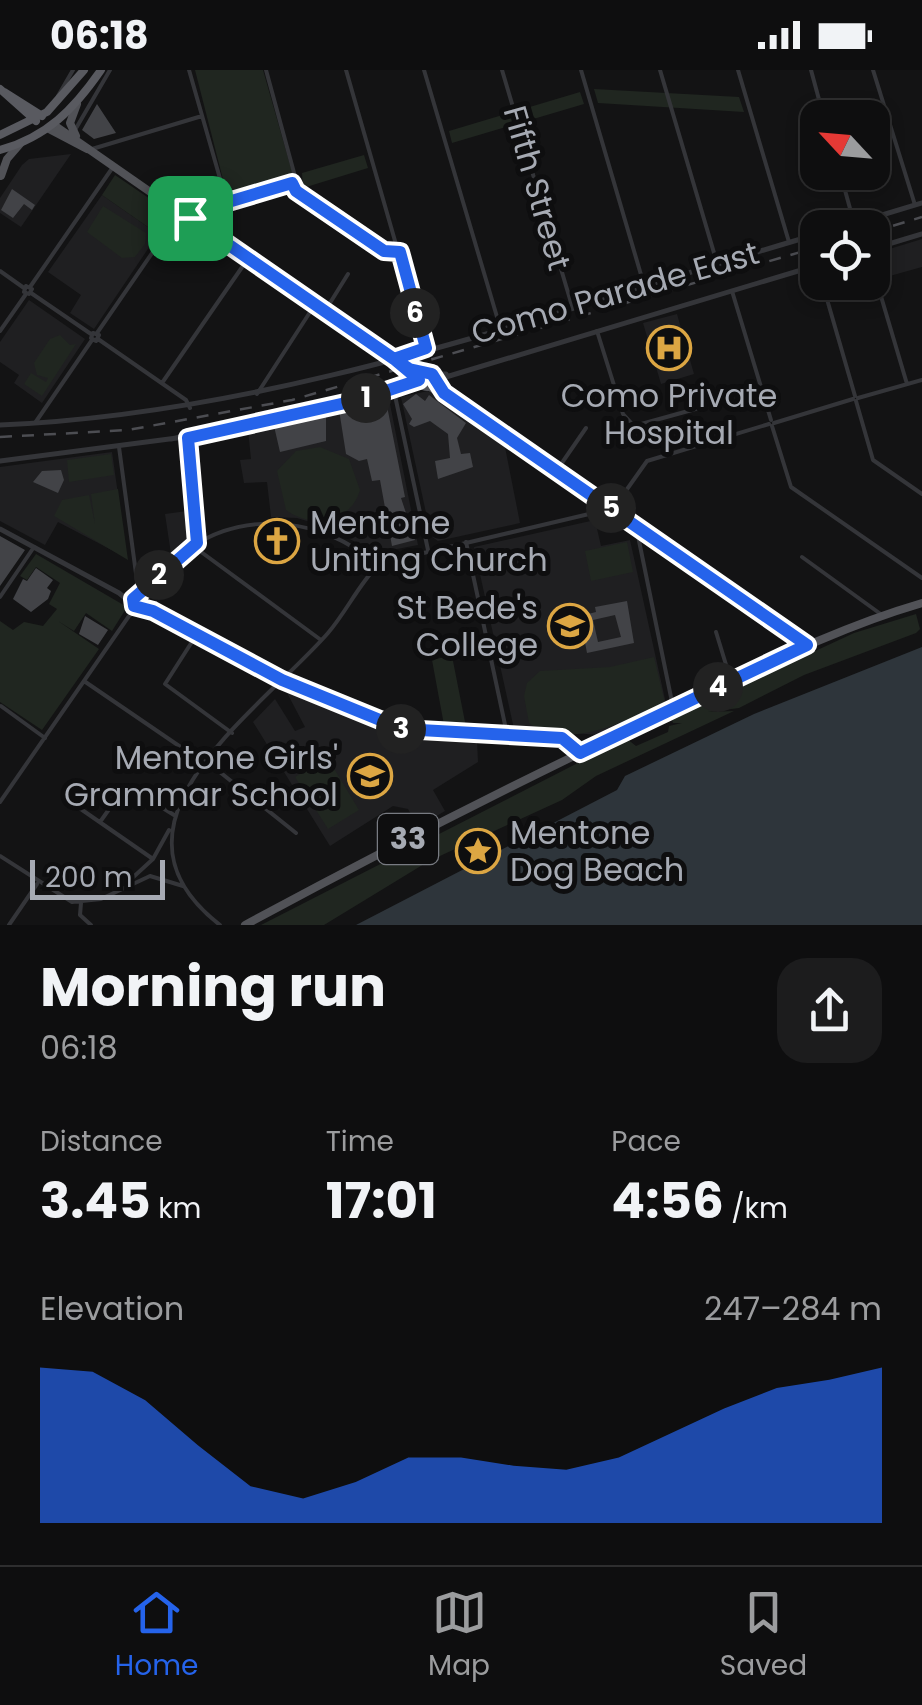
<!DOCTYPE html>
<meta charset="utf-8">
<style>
:root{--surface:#0e0e0f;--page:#1c1c1d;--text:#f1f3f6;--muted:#9b9c9e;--line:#2e2e2f;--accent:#2563eb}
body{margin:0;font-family:Poppins,sans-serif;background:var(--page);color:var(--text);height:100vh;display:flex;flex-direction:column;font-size:38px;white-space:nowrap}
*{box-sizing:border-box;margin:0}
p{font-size:32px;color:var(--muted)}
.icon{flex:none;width:55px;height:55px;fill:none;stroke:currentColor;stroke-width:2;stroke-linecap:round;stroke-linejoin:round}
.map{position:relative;height:855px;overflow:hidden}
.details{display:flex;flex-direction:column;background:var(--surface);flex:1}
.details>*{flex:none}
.needle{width:65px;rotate:296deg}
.tools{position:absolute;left:800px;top:30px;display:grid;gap:20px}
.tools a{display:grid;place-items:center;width:90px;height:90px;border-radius:20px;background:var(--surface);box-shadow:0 5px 15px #0003,0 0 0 2px var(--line);font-size:50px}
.scale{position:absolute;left:30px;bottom:25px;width:135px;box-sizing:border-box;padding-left:10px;border:5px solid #a6aab3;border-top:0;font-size:28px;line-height:35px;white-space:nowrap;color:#a6aab3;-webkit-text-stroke:8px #0e0e0f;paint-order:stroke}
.pin{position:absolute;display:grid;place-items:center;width:85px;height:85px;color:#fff;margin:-42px;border-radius:20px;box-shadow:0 5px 15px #0006}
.km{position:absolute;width:50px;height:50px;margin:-25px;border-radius:50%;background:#222;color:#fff;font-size:28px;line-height:50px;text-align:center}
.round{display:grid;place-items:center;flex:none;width:105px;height:105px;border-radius:30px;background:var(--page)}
.overview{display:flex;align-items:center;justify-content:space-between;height:170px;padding:0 40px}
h1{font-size:55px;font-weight:700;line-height:75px}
.metrics{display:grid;grid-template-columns:repeat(3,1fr);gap:15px;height:170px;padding:10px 40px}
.metrics div{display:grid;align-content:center}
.metrics b{font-size:50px;font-weight:700}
.metrics small{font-size:28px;font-weight:400}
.metrics p{font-size:28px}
.chart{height:280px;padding:20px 40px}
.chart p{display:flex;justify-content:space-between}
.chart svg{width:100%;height:180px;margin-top:10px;fill:var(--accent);opacity:.7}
.status{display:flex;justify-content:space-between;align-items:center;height:70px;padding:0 50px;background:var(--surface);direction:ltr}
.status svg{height:28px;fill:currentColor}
.menu{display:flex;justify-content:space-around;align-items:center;height:140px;border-top:2px solid var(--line);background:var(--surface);font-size:28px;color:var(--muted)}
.menu a{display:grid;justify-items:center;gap:5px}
.menu .active{color:var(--accent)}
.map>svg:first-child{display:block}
.built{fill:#1f1f21}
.green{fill:#202620}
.water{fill:#2e353b}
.building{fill:#424347;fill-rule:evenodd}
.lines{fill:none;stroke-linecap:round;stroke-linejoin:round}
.minor{stroke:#343539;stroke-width:4}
.tertiary{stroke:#343539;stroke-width:5}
.primary{stroke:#515257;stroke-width:8}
.trunk{stroke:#595a60;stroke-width:8}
.rail{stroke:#4c4d52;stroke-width:2.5;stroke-dasharray:12 10;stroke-linecap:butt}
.route-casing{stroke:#fff;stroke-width:20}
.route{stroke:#2563eb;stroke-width:12}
.labels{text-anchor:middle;stroke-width:10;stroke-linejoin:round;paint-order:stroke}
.shield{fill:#0e0e0f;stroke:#787b82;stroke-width:2.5}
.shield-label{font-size:30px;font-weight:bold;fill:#a6aab3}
.street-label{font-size:32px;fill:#a6aab3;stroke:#0e0e0f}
.poi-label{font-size:32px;fill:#a6aab3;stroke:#0e0e0f;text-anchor:start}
</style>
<div class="status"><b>06:18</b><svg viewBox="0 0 49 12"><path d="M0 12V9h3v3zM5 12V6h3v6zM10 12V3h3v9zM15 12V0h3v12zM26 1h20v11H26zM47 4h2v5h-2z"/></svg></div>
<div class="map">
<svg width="922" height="855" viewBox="0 0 922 855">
<rect width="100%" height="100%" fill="#131314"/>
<!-- built -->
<path class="built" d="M71 84 21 157 0 143V128L22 95 29 89Z
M102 125 158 164 94 259 70 243 81 225 48 202Z
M922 169V197L879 209 873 184Z
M29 230 85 269 42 333 14 313 19 305 0 292V272Z
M677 244 694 304 661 314 643 253Z
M428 321 504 372 520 453 438 471 431 466 401 327Z
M389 329 418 475 376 483 327 457 297 448 271 447 267 412 244 413 240 390 251 389 248 360Z
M112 382 127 488 58 452 45 475 0 451V397Z
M194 440 196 467 171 484 165 444Z
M595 450 601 476 630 470 666 634 600 665 514 659 474 477Z
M285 619 402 666 477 670 478 692 433 720 445 741 418 757 408 739 393 736 330 776 253 652 275 629 295 661 305 657Z"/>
<!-- green -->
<path class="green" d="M195 0H263L293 105 227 125Z
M594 19 739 27 744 42 598 33Z
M580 22 584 34 452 73 449 61Z
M364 85 368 98 303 118 302 103Z
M115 105 172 144 158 164 102 125Z
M103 136 146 163 145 174 135 187 122 188 87 162Z
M60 265 70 275 76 274 42 326 24 314 31 303 46 312 48 308 37 305 34 293 50 269Z
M320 377 349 389 360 420C351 453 312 459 286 440L277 401 296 381Z
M111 384 114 405 69 412 67 390Z
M118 419 128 490 54 446 62 430 89 425 95 454 91 424Z
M627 472 633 502 591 511 585 481Z
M36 484 127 537 112 561 86 543 74 561 58 551 99 579 42 660 0 632V551L13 560 24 552 43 556 57 539 49 534 60 513 36 497 27 510 20 506Z
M916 544 920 559 916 563 804 605 739 638 708 642 734 641 596 706 562 730 429 791 324 855H261L615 674 627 669 636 676 668 662 669 656 682 653H673L671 648 854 563Z
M449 586 453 591 466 657 444 655 432 590Z
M654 587 665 633C627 650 568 682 529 653L524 626 527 613 540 601 610 597Z
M327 687 359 740 328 759 295 707Z"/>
<!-- water -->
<path class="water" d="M922 577V855H356L617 720 625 706 754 644Z"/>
<!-- building -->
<path class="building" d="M97 34 116 63 94 69 82 60Z
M12 119 35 135 32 140 24 134 13 148 1 140Z
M416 324 425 331 429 325 466 353 457 368 461 384 470 383 473 397 438 409 435 391 450 388 448 364 430 351 414 357 409 354 412 349 403 334Z
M386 331 405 427 401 428 415 470 392 476 380 410 372 411 367 389 359 391 346 384 340 346V340L348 339 349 344Z
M326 345V371L280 382 274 356Z
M61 400 64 410 58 423 33 412 42 401Z
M0 466 25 480 0 516Z
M36 498 53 510 47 518 51 521 48 529 31 542 13 529 23 509 27 511Z
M627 531 634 573 587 583 580 546 596 542 595 537ZM615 545 621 567 598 572 593 550Z
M85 546 108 560 98 575 79 564Z"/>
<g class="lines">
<!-- minor -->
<path class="minor" d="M189 0 227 133
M346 0 426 279
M424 0 500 257
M502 0 572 236
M581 0 644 215
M660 0 717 193
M738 0 789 172
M811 0 824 48
M873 0 915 135
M58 26 73 0
M75 60 110 0
M92 79 202 46
M840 102 854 153
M293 115 384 181 399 182
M191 148 199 141 296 110 266 0
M872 196 907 314
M0 201 24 218
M822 212 855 326
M26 216 32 219 29 224 24 222Z
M30 217 113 97
M732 221 771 350
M31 223 91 264
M325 241 348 204
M0 261 26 224
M597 261 623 344 634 356 728 330
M93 263 99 265 96 271 91 268Z
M97 263 179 144
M98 269 186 330 190 338
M162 313 247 190
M394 321 428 480
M257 324 314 236
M858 328 922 310
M856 331 873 390 922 424
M35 353 92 270
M774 353 853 329
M772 356 791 417 922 508
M188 369 197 473
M119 377 137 511
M557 400 586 358
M613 439 647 391 769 354
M637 461 673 637
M466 472 507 664
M193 476 321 570
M376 487 381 490 379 495 373 493Z
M802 487 882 545
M381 493 606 440
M0 527 34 477
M135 528C156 511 171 491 193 476 248 440 325 449 373 492
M716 562 731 611
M197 564 165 614 232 663
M84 611 204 693
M1 636 45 668
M206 691 296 763
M129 717 174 745
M0 732 129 546 140 538
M75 735 153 789
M100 752 117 728
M0 786 72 832 101 829 150 806 183 816
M129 811 153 789 169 760
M81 833 80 845 91 855
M9 855 37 814
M220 855C88 753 261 640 328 563 346 542 358 516 377 496"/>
<!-- tertiary -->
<path class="tertiary" d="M839 158 922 133
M872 179 922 164
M432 304H446
M436 310 818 195
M0 355C282 343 549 242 818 164
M171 369 425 316
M0 391 200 365
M0 459 119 523 136 537 153 541 282 610 402 659 562 669 580 683
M132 532 138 528 151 539
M557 669 573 686"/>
<!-- primary -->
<path class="primary" d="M54 55 419 309
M49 59 87 79
M76 66 70 53 77 34
M1 106 7 89 20 74
M420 310a7 7 0 1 1 14 0a7 7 0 1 1-14 0Z
M430 317 807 575
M245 855C388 778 532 705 678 636 759 598 836 558 922 533"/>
<!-- trunk -->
<path class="trunk" d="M0 19 36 51
M4 22 42 46
M0 65 47 42 84 0
M0 80C47 67 74 39 101 0"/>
<!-- rail -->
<path class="rail" d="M872 162 922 147
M0 367 128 360 292 330 818 177"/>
</g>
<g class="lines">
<defs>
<path id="route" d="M190 148 394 289 419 310 359 330 188 368 197 473 133 529 134 536 153 541 282 610 402 659 562 668 580 683 807 575 444 323 432 304 409 299 408 298 394 289 426 278 400 182 384 181 296 121 292 113 198 141 190 148"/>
</defs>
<!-- route casing -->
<use href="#route" class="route-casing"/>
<!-- route -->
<use href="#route" class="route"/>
</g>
<!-- icons -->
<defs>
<symbol id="hospital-ring" viewBox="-11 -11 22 22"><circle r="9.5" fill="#0e0e0f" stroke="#dca643" stroke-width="1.5"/><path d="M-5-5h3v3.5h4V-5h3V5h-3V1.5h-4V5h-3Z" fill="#dca643"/></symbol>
<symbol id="church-ring" viewBox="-11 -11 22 22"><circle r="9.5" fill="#0e0e0f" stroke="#dca643" stroke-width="1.5"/><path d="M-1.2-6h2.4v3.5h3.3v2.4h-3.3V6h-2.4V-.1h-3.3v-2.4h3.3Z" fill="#dca643"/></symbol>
<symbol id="school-ring" viewBox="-11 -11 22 22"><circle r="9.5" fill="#0e0e0f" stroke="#dca643" stroke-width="1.5"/><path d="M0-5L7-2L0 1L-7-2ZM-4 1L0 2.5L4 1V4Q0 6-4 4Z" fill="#dca643"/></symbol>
<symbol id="sight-ring" viewBox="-11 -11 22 22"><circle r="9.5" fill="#0e0e0f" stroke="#dca643" stroke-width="1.5"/><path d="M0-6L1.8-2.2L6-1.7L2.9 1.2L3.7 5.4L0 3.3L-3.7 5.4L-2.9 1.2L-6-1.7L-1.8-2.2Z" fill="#dca643"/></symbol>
</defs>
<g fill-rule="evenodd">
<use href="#hospital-ring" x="644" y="253" width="50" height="50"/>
<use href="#church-ring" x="252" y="446" width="50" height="50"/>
<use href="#school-ring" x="545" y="531" width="50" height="50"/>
<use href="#school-ring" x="345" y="681" width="50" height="50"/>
<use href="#sight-ring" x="453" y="756" width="50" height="50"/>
</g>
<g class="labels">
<!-- shield labels -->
<rect class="shield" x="378" y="744" width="60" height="50" rx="8"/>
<g class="shield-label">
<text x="408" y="779">33</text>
</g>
<!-- street labels -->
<g class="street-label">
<text transform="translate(537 118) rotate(74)" y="11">Fifth Street</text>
<text transform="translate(615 223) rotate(-16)" y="11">Como Parade East</text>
</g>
<!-- poi labels -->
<g class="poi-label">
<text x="669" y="337" text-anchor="middle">Como Private<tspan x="669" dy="37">Hospital</tspan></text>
<text x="310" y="464">Mentone<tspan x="310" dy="37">Uniting Church</tspan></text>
<text x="538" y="549" text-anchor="end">St Bede's<tspan x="538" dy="37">College</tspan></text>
<text x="338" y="699" text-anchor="end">Mentone Girls'<tspan x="338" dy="37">Grammar School</tspan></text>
<text x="510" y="774">Mentone<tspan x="510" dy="37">Dog Beach</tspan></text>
</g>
</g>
</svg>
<div class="tools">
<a><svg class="needle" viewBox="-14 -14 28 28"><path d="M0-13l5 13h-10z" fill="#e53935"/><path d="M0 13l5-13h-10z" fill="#9b9c9e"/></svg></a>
<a><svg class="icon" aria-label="locate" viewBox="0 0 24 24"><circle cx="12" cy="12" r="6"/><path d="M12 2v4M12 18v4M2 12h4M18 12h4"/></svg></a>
</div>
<div class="scale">200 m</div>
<div class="pin" style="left:190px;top:148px;background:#1e9e55"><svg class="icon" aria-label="arrive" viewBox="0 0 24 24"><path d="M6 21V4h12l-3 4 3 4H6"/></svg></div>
<b class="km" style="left:366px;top:328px">1</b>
<b class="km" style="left:159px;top:505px">2</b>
<b class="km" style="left:401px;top:659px">3</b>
<b class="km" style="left:718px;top:617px">4</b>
<b class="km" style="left:611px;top:438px">5</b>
<b class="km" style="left:415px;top:243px">6</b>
</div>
<section class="details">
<div class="overview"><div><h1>Morning run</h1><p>06:18</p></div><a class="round"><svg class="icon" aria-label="share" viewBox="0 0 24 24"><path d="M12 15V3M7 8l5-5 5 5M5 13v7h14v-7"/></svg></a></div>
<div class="metrics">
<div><p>Distance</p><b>3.45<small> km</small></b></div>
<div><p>Time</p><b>17:01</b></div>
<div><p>Pace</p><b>4:56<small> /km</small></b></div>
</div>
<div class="chart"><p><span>Elevation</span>247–284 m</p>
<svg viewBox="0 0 160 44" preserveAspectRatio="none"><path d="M0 44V6L10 7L20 14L30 25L40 35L50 38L60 34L70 28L80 28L90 30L100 31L110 28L120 22L130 16L140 11L150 9L160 6V44z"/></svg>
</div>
</section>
<nav class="menu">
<a class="active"><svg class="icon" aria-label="home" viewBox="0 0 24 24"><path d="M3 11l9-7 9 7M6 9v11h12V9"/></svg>Home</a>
<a><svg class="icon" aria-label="map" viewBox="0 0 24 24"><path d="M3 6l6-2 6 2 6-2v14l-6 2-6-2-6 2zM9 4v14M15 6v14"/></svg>Map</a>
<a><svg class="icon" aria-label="saved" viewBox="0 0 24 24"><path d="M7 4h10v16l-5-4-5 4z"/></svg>Saved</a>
</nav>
